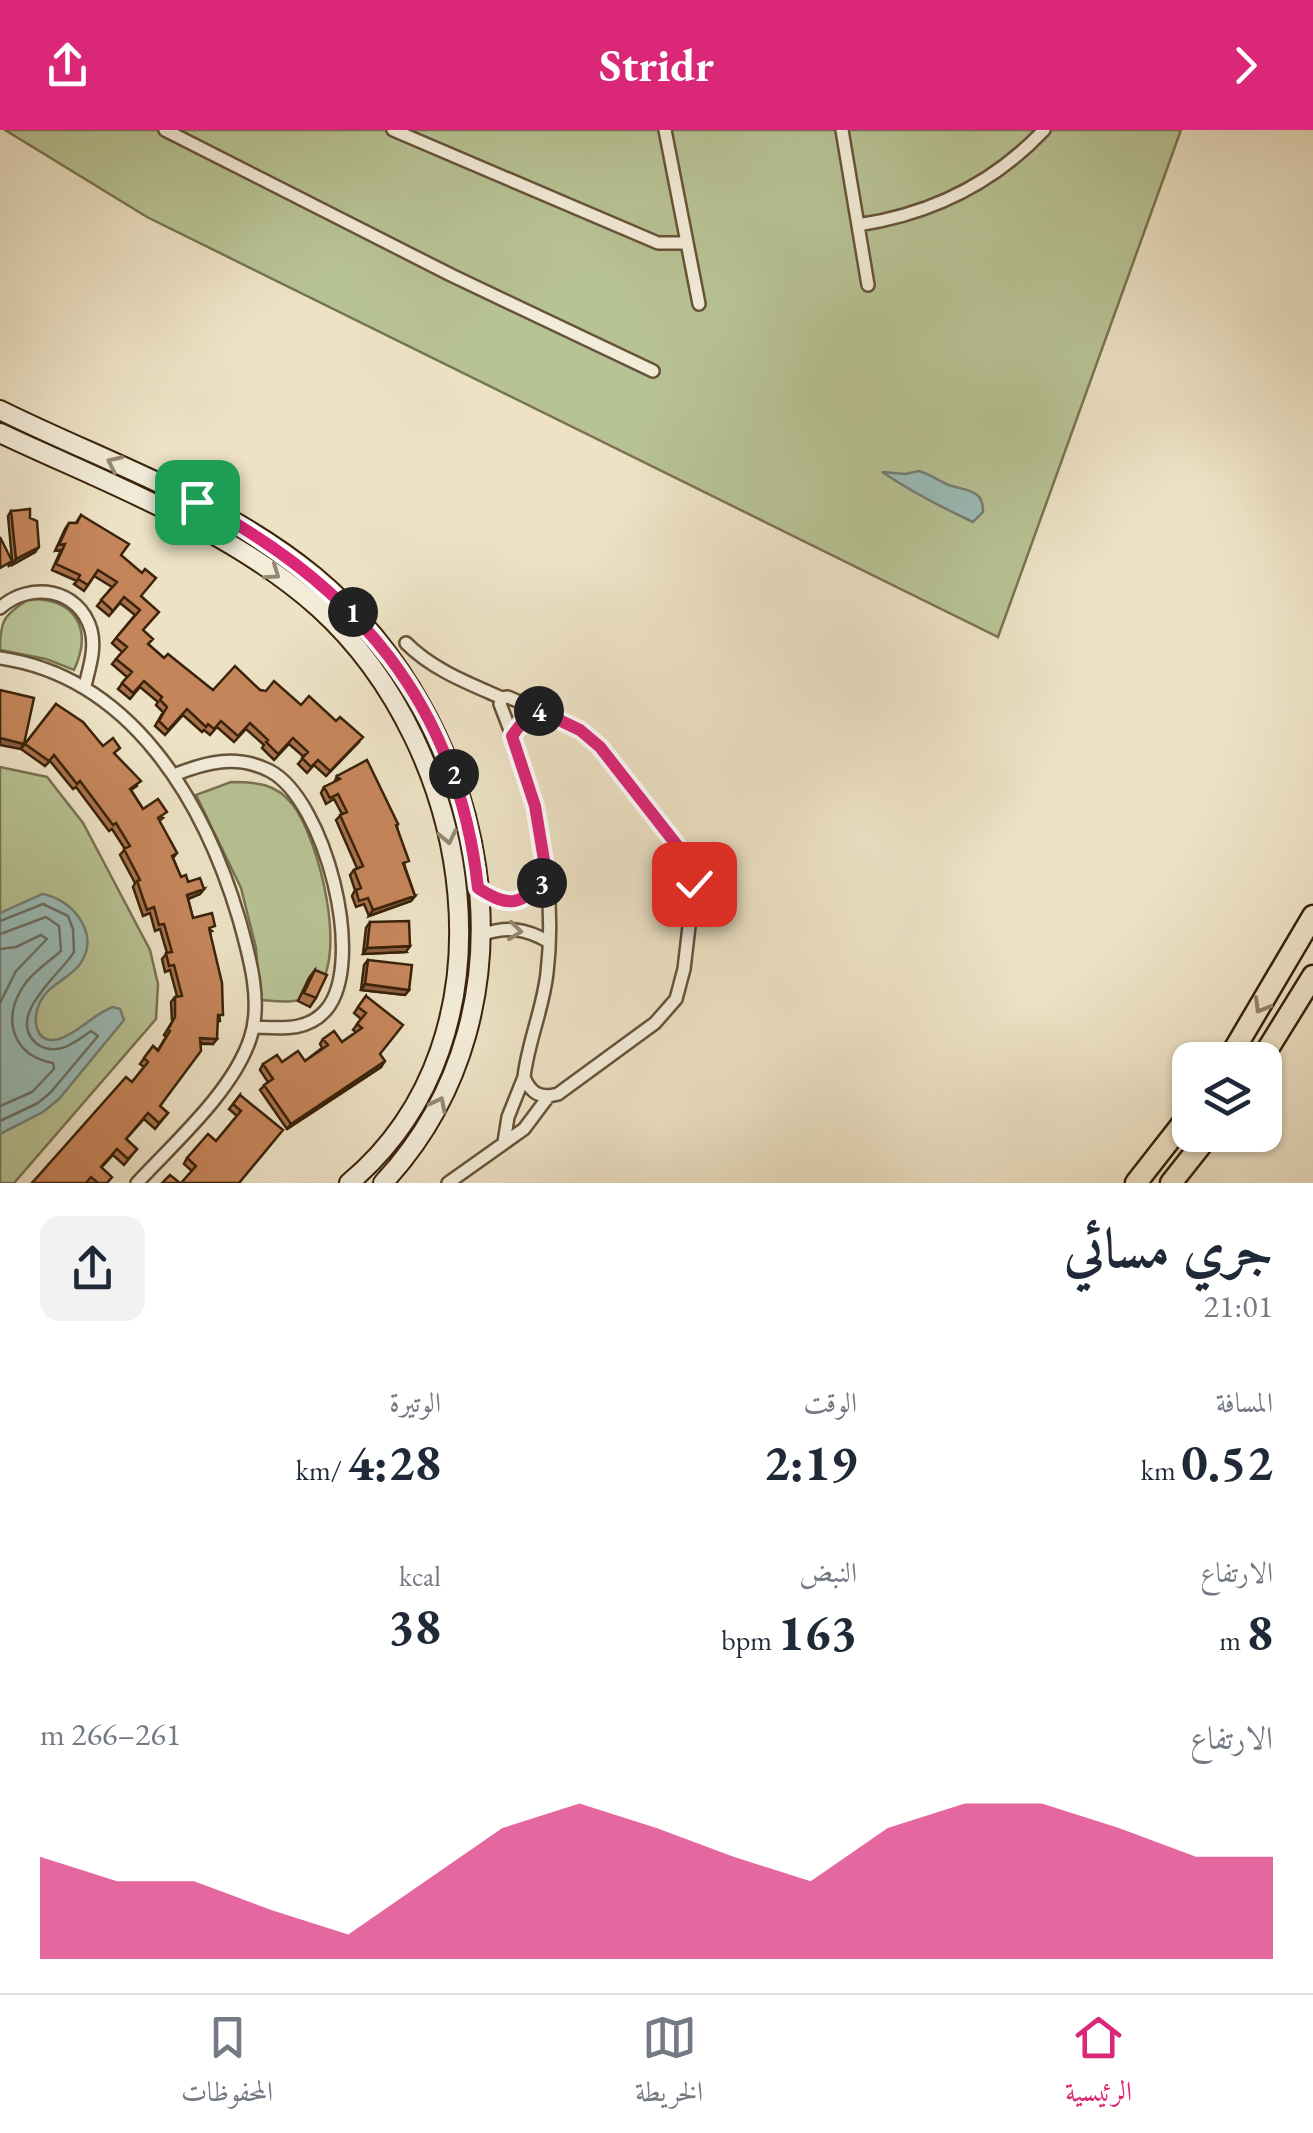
<!DOCTYPE html>
<html lang="ar">
<meta charset="utf-8">
<style>
:root{--surface:#fff;--page:#f2f2f3;--text:#1f2937;--muted:#747a83;--line:#e0e1e3;--accent:#db2777}
body{margin:0;font-family:"EB Garamond",Amiri,serif;background:var(--page);color:var(--text);direction:rtl;height:100vh;display:flex;flex-direction:column;font-size:38px;white-space:nowrap}
*{box-sizing:border-box;margin:0}
p{font-size:32px;color:var(--muted)}
.icon{flex:none;width:55px;height:55px;fill:none;stroke:currentColor;stroke-width:2;stroke-linecap:round;stroke-linejoin:round}
.map{position:relative;height:1053px;overflow:hidden;direction:ltr}
.side{display:flex;flex-direction:column;background:var(--surface);flex:1}
.side>*{flex:none}
.fabs{position:absolute;left:1172px;top:912px;display:grid;gap:20px}
.fabs a{display:grid;place-items:center;width:110px;height:110px;border-radius:20px;background:var(--surface);box-shadow:0 2px 8px #0004;font-size:50px}
.pin{position:absolute;display:grid;place-items:center;width:85px;height:85px;color:#fff;margin:-42px;border-radius:20px;box-shadow:0 5px 15px #0006}
.km{position:absolute;width:50px;height:50px;margin:-25px;border-radius:50%;background:#222;color:#fff;font-size:28px;line-height:50px;text-align:center}
.round{display:grid;place-items:center;flex:none;width:105px;height:105px;border-radius:20px;background:var(--page)}
.head{display:flex;align-items:center;justify-content:space-between;height:170px;padding:0 40px}
h1{font-size:55px;font-weight:700;line-height:75px}
.metrics{display:grid;grid-template-columns:repeat(3,1fr);gap:15px;height:170px;padding:10px 40px}
.metrics div{display:grid;align-content:center}
.metrics b{font-size:50px;font-weight:700}
.metrics small{font-size:28px;font-weight:400}
.metrics p{font-size:28px}
.chart{height:280px;padding:20px 40px}
.chart p{display:flex;justify-content:space-between}
.chart svg{width:100%;height:180px;margin-top:10px;fill:var(--accent);opacity:.7}
header{display:flex;justify-content:space-between;align-items:center;height:130px;padding:0 40px;background:var(--accent);color:#fff;font-size:45px;font-weight:700}
.tabs{display:flex;justify-content:space-around;align-items:center;height:140px;border-top:2px solid var(--line);background:var(--surface);font-size:28px;color:var(--muted)}
.tabs a{display:grid;justify-items:center;gap:5px}
.tabs .current{color:var(--accent)}
.map>svg:first-child{display:block}
.green{fill:#b8c395;stroke:#797350;stroke-width:2.5}
.water{fill:#9abdba;stroke:#747f74;stroke-width:2.5}
.lines{fill:none;stroke-linecap:round;stroke-linejoin:round}
.shore{stroke:#6a7062;stroke-width:2.5}
.street-casing{stroke:#675339;stroke-width:16}
.secondary-casing{stroke:#3a230a;stroke-width:22}
.highway-casing{stroke:#3a230a;stroke-width:25}
.street{stroke:#f3ecd9;stroke-width:11}
.secondary{stroke:#f3ecd9;stroke-width:18}
.highway{stroke:#ede2c5;stroke-width:20}
.wall{fill:#a9724d;stroke:#3a230a;stroke-width:2.5}
.shaded-wall{fill:#8a5d3f;stroke:#3a230a;stroke-width:2.5}
.building{fill:#c5855a;stroke:#3a230a;stroke-width:2.5}
.oneway{stroke:#968872}
.oneway2{stroke:#948268}
.route-casing{stroke:#fff;stroke-width:20}
.route{stroke:#db2777;stroke-width:12}
</style>
<header><svg class="icon" aria-label="forward" viewBox="0 0 24 24"><path d="M9 5l7 7-7 7"/></svg>Stridr<svg class="icon" aria-label="share" viewBox="0 0 24 24"><path d="M12 15V3M7 8l5-5 5 5M5 13v7h14v-7"/></svg></header>
<div class="map">
<svg width="1313" height="1053" viewBox="0 0 1313 1053">
<rect width="100%" height="100%" fill="#ede2c5"/>
<filter id="stains"><feTurbulence type="fractalNoise" baseFrequency=".002" numOctaves="4"/><feColorMatrix values="0 0 0 0 .2 0 0 0 0 .09 0 0 0 0 .02 0 0 0 .5 -.17"/></filter>
<radialGradient id="worn" r=".72"><stop offset=".6" stop-color="#630" stop-opacity="0"/><stop offset="1" stop-color="#630" stop-opacity=".3"/></radialGradient>
<!-- green -->
<path class="green" d="M5 0H1181L998 507 147 87Z
M29 469C76 468 93 499 74 540L46 529 0 520C0 490 4 485 29 469Z
M0 637 47 647 83 693 150 820 158 854 156 889 14 1053H0Z
M231 652C256 652 276 653 293 675 318 707 352 834 312 864 298 875 277 871 260 870L256 818 241 758 196 665Z"/>
<!-- water -->
<path class="water" d="M919 341C930 344 939 351 949 355 966 361 984 359 983 382L973 392C943 378 909 360 882 342L905 344Z
M42 764C71 768 102 804 80 834 69 849 48 855 40 872 32 888 34 915 59 909 79 903 93 884 113 877L120 879 124 890 59 969 43 982 0 1004V783Z"/>
<g class="lines">
<!-- shore -->
<path class="shore" d="M0 791 43 774 68 786 73 799 74 822C63 842 0 889 40 916 59 926 77 911 91 901L98 906 51 962 38 973 0 991
M0 804 46 787 59 796 61 821C47 833 30 844 21 860 2 893 15 926 53 933L54 939 32 962 0 976
M0 819 16 817 41 805 47 809 16 841 0 873"/>
<defs>
<path id="street" d="M165 0 451 145 653 241
M393 0 658 113H687
M665 0 699 174
M842 0 868 155
M858 95C931 84 993 54 1044 0
M0 478C30 451 79 458 91 500 96 519 89 538 85 556
M406 513C433 540 468 553 502 568
M0 528C131 547 204 671 239 789 249 825 263 872 250 909 233 961 174 1013 137 1053
M508 567 569 593 591 608 683 723 694 754 684 839 676 869 655 893 558 964C541 969 531 964 524 947 528 912 543 879 547 843 558 750 534 659 500 574L502 568Z
M512 605 521 593 538 581
M174 645C206 632 237 624 270 641 325 670 367 832 326 880 307 902 280 898 254 897
M478 758C510 779 520 775 547 749
M480 805C507 796 525 798 549 812
M504 1012 508 987 524 947
M448 1053 524 999 548 967"/>
<path id="secondary" d="M0 280C105 332 223 371 314 446 490 592 548 876 383 1053
M0 303C106 353 231 399 319 478 474 619 523 907 349 1053"/>
<path id="highway" d="M1228 930 1313 786
M1261 930 1313 846
M1136 1053 1190 984
M1171 1053 1209 1005"/>
</defs>
<!-- street casing -->
<use href="#street" class="street-casing"/>
<!-- secondary casing -->
<use href="#secondary" class="secondary-casing"/>
<!-- highway casing -->
<use href="#highway" class="highway-casing"/>
<!-- street -->
<use href="#street" class="street"/>
<!-- secondary -->
<use href="#secondary" class="secondary"/>
<!-- highway -->
<use href="#highway" class="highway"/>
</g>
<!-- wall -->
<path class="wall" d="M11 381 35 422 12 435V432L8 437 12 430 8 386Z
M81 385 121 425 141 466 143 501 148 514 164 528 213 560H260L301 575 359 612 326 646 314 635 307 643 298 634 304 627 289 614 274 630 262 618 264 615 246 599 234 612 217 597 210 605 204 600 202 602 183 585 165 605 155 596 163 582 156 575 158 572 140 557 130 569 118 559 127 547 112 534 122 522 112 513 135 485 120 473 109 486 97 476 112 457 94 446 84 461 74 454 77 451 52 440 61 420 55 421 65 399 69 393H76Z
M56 574 103 616 115 624 137 656 131 660 143 679 163 688 159 691 177 723 173 728 181 747 204 759 200 764 188 769 193 788 212 801 210 802 220 891H218L213 914H201L160 976 168 983 155 999 144 989 126 1009 137 1019 124 1035 113 1025 101 1038 107 1053H32L132 952 144 937 140 934 153 916 158 920 166 907 164 905 172 892 171 872 175 867 177 866 170 840 165 842 162 829 167 823 160 799 155 801 150 783 143 786 133 757 135 753 120 725 125 719 112 699 109 701 76 657 73 659 50 631 45 636 21 619Z
M337 646 398 694 397 696 405 737 415 766 411 771 369 786 364 774 356 777 352 766 355 760 350 745 354 740 357 738 336 690 342 684 334 669 326 674 321 663 324 657 334 653Z
M370 792 406 822 363 824 366 798Z
M368 830 409 860 405 865 361 860 364 835Z
M315 840 316 868 310 877 298 871 309 848Z
M366 866 380 924 381 937 287 999 260 960 268 952 260 940 263 934 305 931 322 918 320 914 323 909 342 912 356 902 353 900 361 889 354 883Z
M240 965V1053L192 1041 184 1034 187 1028 216 1011 237 986 229 979Z"/>
<!-- shaded-wall -->
<path class="shaded-wall" d="M39 417 35 422 12 435 16 429Z
M0 608 24 614 20 619 0 615Z
M204 759 200 764 183 771 187 765Z
M415 766 411 771 369 786 373 780Z
M410 816 406 822 363 824 367 818Z
M365 854 409 860 405 865 361 860Z
M200 908 217 909 213 914 196 913Z
M385 931 381 937 287 999 291 994Z"/>
<!-- building -->
<path class="building" d="M30 379V388L37 391 39 417 16 429 11 381Z
M81 385 129 414 121 425 142 443 145 439 156 448 141 466 159 482 143 500 153 509 148 514 164 528 168 524 213 560 235 536 260 560 266 561 274 551 301 575 309 566 336 591 340 587 363 607 330 641 318 630 311 637 302 628 308 622 293 608 278 624 266 612 268 610 250 593 238 606 221 591 214 599 208 594 206 597 187 579 168 600 159 591 167 577 160 570 162 567 144 551 133 563 122 553 132 542 116 529 127 517 116 508 140 480 124 467 113 481 101 470 117 452 98 440 88 455 78 449 80 445 56 434 65 414 59 415 69 393H77Z
M0 407 12 431 0 438Z
M0 560 34 568 24 614 0 608Z
M56 574 83 592 103 616 113 608 120 618 114 623 141 651 130 659 143 679 158 669 167 682 158 688 177 723 172 726 181 747 186 745 188 752 200 748 204 759 187 765 193 788 212 783 215 796 209 798 222 853 223 885H218L217 909 200 908 201 921 160 976 168 983 159 993 148 983 126 1009 137 1019 128 1029 117 1019 101 1037 112 1047 107 1053H98L91 1047 86 1053H32L126 947 132 952 148 932 144 928 153 916 158 921 170 901 168 900 175 887V867L182 866 174 835 169 836 166 823 172 822 164 794 159 795 154 777 147 780 137 751 140 750 124 719 130 716 116 693 113 695 80 651 77 654 54 625 49 631 25 614Z
M367 630 398 694 396 695 409 731 403 733 415 766 373 780 368 768 359 771 356 760 361 758 354 740 363 736 340 685 347 682 338 664 330 668 324 657 340 649 337 646Z
M409 791 410 816 367 818 370 792Z
M368 830 412 835 409 860 365 854Z
M315 840 327 845 316 868 304 863Z
M366 866 403 895 380 924 385 931 291 994 264 955 273 949 263 934 277 925 282 932 298 921 305 931 328 915 323 909 334 901 342 912 362 898 357 894 366 883 358 877Z
M240 965 283 1000 239 1053H181L196 1036 187 1028 208 1004 216 1011 241 981 233 974Z
M170 1045 180 1053H162Z"/>
<!-- one-way arrows -->
<defs><path id="oneway-chevron" d="M-2-3.5L2.5 0L-2 3.5" fill="none" stroke-width="1.6" stroke-linecap="round" stroke-linejoin="round" transform="scale(2.5)"/></defs>
<g class="oneway">
<use href="#oneway-chevron" transform="translate(114 333) rotate(-155)"/>
<use href="#oneway-chevron" transform="translate(273 443) rotate(35)"/>
<use href="#oneway-chevron" transform="translate(448 707) rotate(78)"/>
<use href="#oneway-chevron" transform="translate(515 801) rotate(6)"/>
<use href="#oneway-chevron" transform="translate(439 974) rotate(-63)"/>
</g>
<use class="oneway2" href="#oneway-chevron" transform="translate(1261 876) rotate(121)"/>
<g class="lines">
<defs>
<path id="route" d="M197 372C356 455 458 575 478 758 510 779 520 775 547 748L535 676 512 606 521 594 538 580 580 600 600 617 683 723 694 754"/>
</defs>
<!-- route casing -->
<use href="#route" class="route-casing"/>
<!-- route -->
<use href="#route" class="route"/>
</g>
<rect width="100%" height="100%" filter="url(#stains)"/>
<rect width="100%" height="100%" fill="url(#worn)"/>
</svg>
<div class="fabs">
<a><svg class="icon" aria-label="layers" viewBox="0 0 24 24"><path d="M12 4l9 5-9 5-9-5zM3 14l9 5 9-5"/></svg></a>
</div>
<div class="pin" style="left:197px;top:372px;background:#1e9e55"><svg class="icon" aria-label="arrive" viewBox="0 0 24 24"><path d="M6 21V4h12l-3 4 3 4H6"/></svg></div>
<div class="pin" style="left:694px;top:754px;background:#d93025"><svg class="icon" aria-label="check" viewBox="0 0 24 24"><path d="M5 12l5 5 9-10"/></svg></div>
<b class="km" style="left:353px;top:482px">1</b>
<b class="km" style="left:454px;top:644px">2</b>
<b class="km" style="left:542px;top:753px">3</b>
<b class="km" style="left:539px;top:581px">4</b>
</div>
<section class="side">
<div class="head"><div><h1>جري مسائي</h1><p>21:01</p></div><a class="round"><svg class="icon" aria-label="share" viewBox="0 0 24 24"><path d="M12 15V3M7 8l5-5 5 5M5 13v7h14v-7"/></svg></a></div>
<div class="metrics">
<div><p>المسافة</p><b>0.52<small> km</small></b></div>
<div><p>الوقت</p><b>2:19</b></div>
<div><p>الوتيرة</p><b>4:28<small> /km</small></b></div>
</div>
<div class="metrics">
<div><p>الارتفاع</p><b>8<small> m</small></b></div>
<div><p>النبض</p><b>163<small> bpm</small></b></div>
<div><p>kcal</p><b>38</b></div>
</div>
<div class="chart"><p><span>الارتفاع</span>261–266 m</p>
<svg viewBox="0 0 160 44" preserveAspectRatio="none"><path d="M0 44V19L10 25L20 25L30 32L40 38L50 25L60 12L70 6L80 12L90 19L100 25L110 12L120 6L130 6L140 12L150 19L160 19V44z"/></svg>
</div>
</section>
<nav class="tabs">
<a class="current"><svg class="icon" aria-label="home" viewBox="0 0 24 24"><path d="M3 11l9-7 9 7M6 9v11h12V9"/></svg>الرئيسية</a>
<a><svg class="icon" aria-label="map" viewBox="0 0 24 24"><path d="M3 6l6-2 6 2 6-2v14l-6 2-6-2-6 2zM9 4v14M15 6v14"/></svg>الخريطة</a>
<a><svg class="icon" aria-label="saved" viewBox="0 0 24 24"><path d="M7 4h10v16l-5-4-5 4z"/></svg>المحفوظات</a>
</nav>
